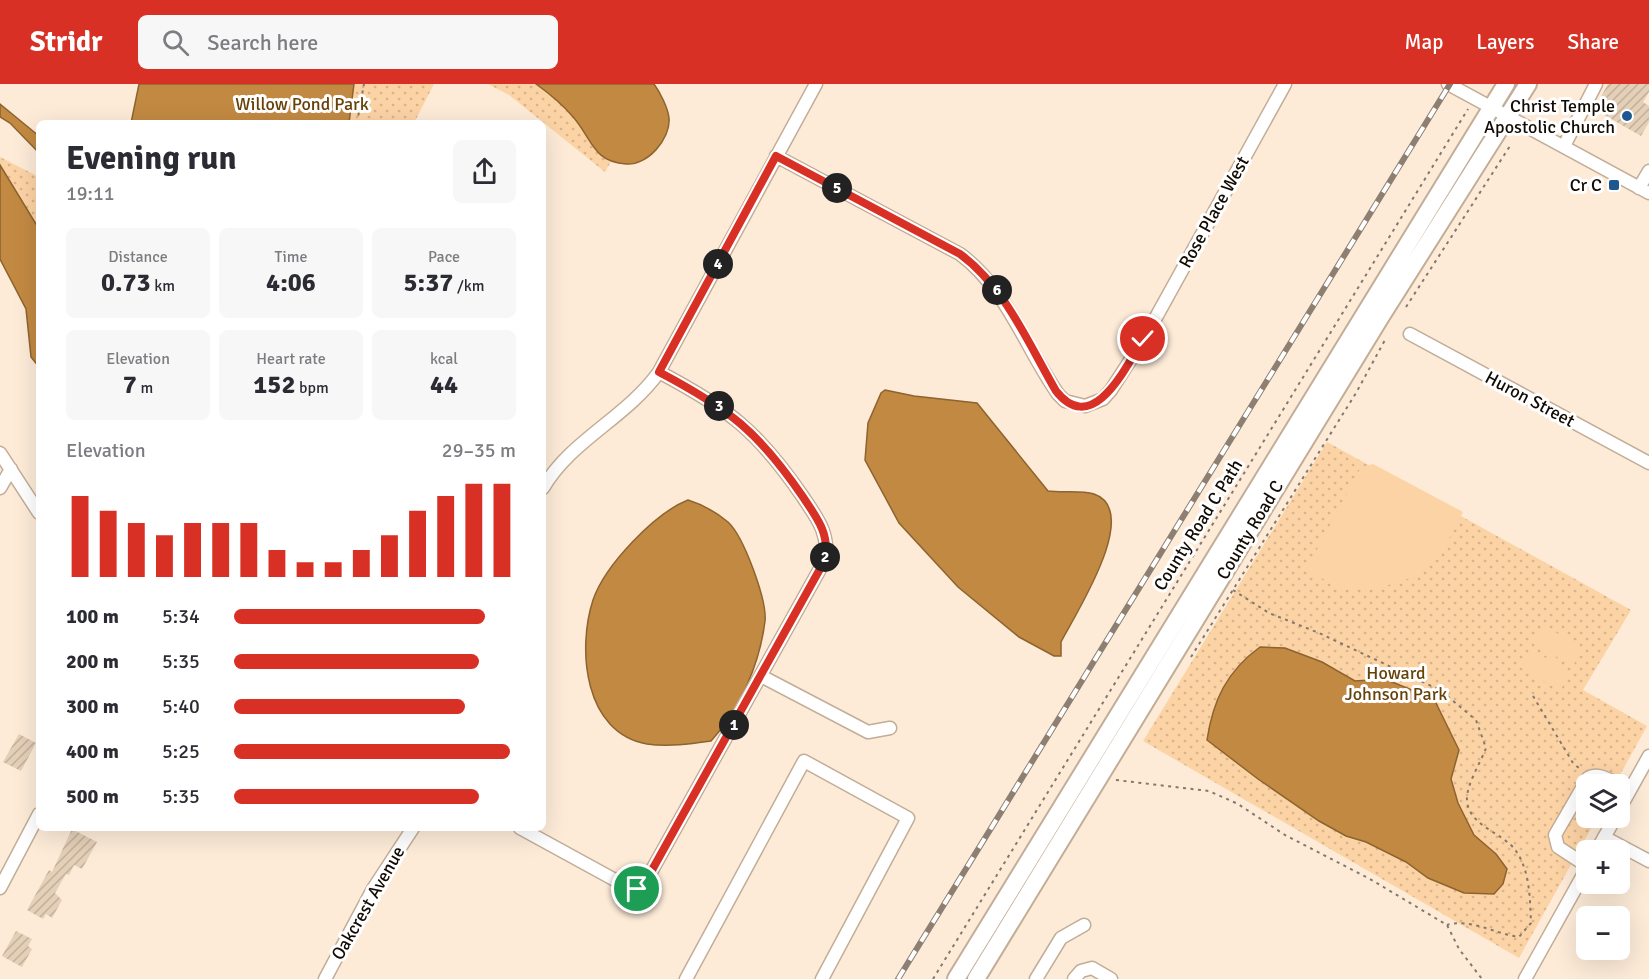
<!DOCTYPE html>
<meta charset="utf-8">
<style>
:root{--surface:#fff;--page:#f7f7f7;--text:#2b2b33;--muted:#7c7c81;--accent:#d93025}
body{margin:0;font-family:Signika,sans-serif;background:var(--page);color:var(--text);height:100vh;display:flex;flex-direction:column;font-size:22px;white-space:nowrap}
*{box-sizing:border-box;margin:0}
p{font-size:20px;color:var(--muted)}
.icon{flex:none;width:33px;height:33px;fill:none;stroke:currentColor;stroke-width:2;stroke-linecap:round;stroke-linejoin:round}
.map{position:relative;flex:1;overflow:hidden}
.side{position:absolute;left:36px;top:36px;width:510px;height:711px;display:flex;flex-direction:column;background:var(--surface);border-radius:9px;box-shadow:0 6px 24px #0002}
.side>*{flex:none}
.buttons{position:absolute;left:1576px;top:690px;display:grid;gap:12px}
.buttons a{display:grid;place-items:center;width:54px;height:54px;border-radius:9px;background:var(--surface);box-shadow:0 6px 24px #0002;font-size:30px}
.pin{position:absolute;display:grid;place-items:center;width:51px;height:51px;color:#fff;margin:-26px;border:3px solid #fff;border-radius:50%;box-shadow:0 2px 6px #0007}
.km{position:absolute;width:30px;height:30px;margin:-15px;border-radius:50%;background:#222;color:#fff;font-size:16px;line-height:30px;text-align:center}
.round{display:grid;place-items:center;flex:none;width:63px;height:63px;border-radius:9px;background:var(--page)}
.headline{display:flex;align-items:center;justify-content:space-between;height:102px;padding:0 30px}
h1{font-size:33px;font-weight:700;line-height:45px}
.figures{display:grid;grid-template-columns:repeat(3,1fr);gap:9px;height:102px;padding:6px 30px}
.figures div{display:grid;align-content:center;border-radius:9px;background:var(--page);text-align:center}
.figures b{font-size:26px;font-weight:700}
.figures small{font-size:16px;font-weight:400}
.figures p{font-size:16px}
.chart{height:168px;padding:12px 30px}
.chart p{display:flex;justify-content:space-between}
.chart svg{width:100%;height:108px;margin-top:6px;stroke:var(--accent);stroke-width:6}
ul{padding:0 30px;list-style:none;font-size:20px}
li{display:grid;grid-template-columns:96px 72px 1fr;align-items:center;height:45px}
li i{height:15px;border-radius:8px;background:var(--accent)}
header{display:flex;align-items:center;gap:36px;box-sizing:border-box;height:84px;padding:0 30px;background:var(--accent);color:#fff}
header strong{font-size:28px}
nav{display:flex;gap:33px;margin-inline-start:auto;font-size:21px}
.search{width:420px;height:54px;background:var(--page);display:flex;align-items:center;gap:15px;box-sizing:border-box;padding:0 21px;border-radius:9px;color:var(--muted);font-size:22px}
.map>svg:first-child{display:block}
.green{fill:url(#green-dots)}
.pitch{fill:#fcd3a5}
.water{fill:#c28942;stroke:#8d632f;stroke-width:1.5}
.building{fill:url(#building-hatch)}
.lines{fill:none;stroke-linecap:round;stroke-linejoin:round}
.minor-casing{stroke:#c2ad97;stroke-width:15}
.major-casing{stroke:#c2ad97;stroke-width:20}
.path{stroke:#85786b;stroke-width:2;stroke-dasharray:3 4.5;stroke-linecap:butt}
.minor{stroke:#fff;stroke-width:12}
.major{stroke:#fff;stroke-width:16}
.rail-casing{stroke:#8d8073;stroke-width:6}
.rail{stroke:#fff;stroke-width:4;stroke-dasharray:11;stroke-linecap:butt}
.route-casing{stroke:#fff;stroke-width:12}
.route{stroke:#d93025;stroke-width:8}
.poi-dot{fill:#1d5990;stroke:#fff;stroke-width:2}
.labels{text-anchor:middle;stroke-width:6;stroke-linejoin:round;paint-order:stroke}
.park-label{font-size:18px;fill:#674108;stroke:#fff}
.poi-label{font-size:18px;fill:#120b04;stroke:#fff;text-anchor:end}
.street-label{font-size:18px;fill:#120b04;stroke:#fff}
</style>
<header>
<strong>Stridr</strong>
<div class="search"><svg class="icon" aria-label="search" viewBox="0 0 24 24"><circle cx="10" cy="10" r="6"/><path d="M15 15l6 6"/></svg>Search here</div>
<nav><a>Map</a><a>Layers</a><a>Share</a></nav>
</header>
<div class="map">
<svg width="1649" height="895" viewBox="0 0 1649 895">
<defs>
<pattern id="green-dots" width="8" height="8" patternUnits="userSpaceOnUse" patternTransform="scale(1.5)"><rect width="8" height="8" fill="#fcd3a5"/><path d="M2 2h.1M6 6h.1" fill="none" stroke="#d7b48c" stroke-width="1.8" stroke-linecap="round"/></pattern>
<pattern id="building-hatch" width="6" height="6" patternUnits="userSpaceOnUse" patternTransform="scale(1.5)"><rect width="6" height="6" fill="#e4cfb7"/><path d="M-1 1l2-2M0 6l6-6M5 7l2-2" fill="none" stroke="#c3b09c"/></pattern>
</defs>
<rect width="100%" height="100%" fill="#fdebd8"/>
<!-- green -->
<path class="green" d="M190 0H434L414 39H170Z
M488 0H655L605 88 509 11Z
M0 73 39 93V189L0 140Z
M1327 358 1631 526 1583 606 1647 642 1615 700H1587V734H1597L1519 874 1143 657Z"/>
<!-- pitch -->
<path class="pitch" d="M1373 380 1463 428 1444 464 1420 491 1382 503 1340 504 1306 486 1361 383Z
M1543 541 1583 564 1573 582 1532 559Z
M1530 565 1571 588 1560 607 1520 583Z"/>
<!-- water -->
<path class="water" d="M139 0H354L349 39H131Z
M536 0H654C660 8 668 24 669 34 671 55 647 82 626 80 593 78 592 55 574 34 563 21 550 10 536 0Z
M0 20 39 52V69L10 39 0 33Z
M0 81 39 145V283L31 273 26 225 0 175Z
M885 306 914 312 977 319 1048 407C1062 409 1081 406 1094 410 1143 427 1074 532 1061 558V572H1054L1019 553 958 503 899 439 865 376 868 339 881 309Z
M688 416C704 421 716 428 728 438 744 453 767 516 765 537 760 579 740 626 711 657 690 660 668 663 647 660 584 649 577 565 593 516 605 481 655 429 688 416Z
M1260 563 1285 564 1322 578 1355 597 1385 595 1434 615 1459 666 1451 695 1458 719 1474 751 1496 770 1507 785 1503 800 1494 810 1464 809 1428 794 1406 778 1366 758 1346 752 1319 737 1258 695 1207 656C1213 616 1227 587 1260 563Z"/>
<!-- building -->
<path class="building" d="M1608 0H1649V8L1643 18 1649 22V38L1641 52 1594 25Z
M19 650 36 659 21 687 3 678Z
M72 745 97 758 82 785 74 781 69 791 66 790 55 809 62 816 52 834 46 830 43 835 27 826 49 786 52 788Z
M16 847 32 855 28 862 32 865 22 883 2 872Z"/>
<g class="lines">
<defs>
<path id="minor" d="M1448 0 1649 109
M1564 62 1596 0
M776 72 960 170C1007 205 1025 263 1058 310L1065 317 1085 322 1103 315 1111 306 1144 255 1285 0
M1639 104 1649 87
M1410 250 1649 379
M0 369 39 429
M0 404 11 385
M543 404C571 356 626 334 659 288L816 0
M761 592 868 648 890 644
M1620 724 1649 672
M520 744 626 802 637 805 647 795 825 476C830 450 817 434 803 413 758 347 729 325 659 288
M1604 753 1649 777
M1597 766 1615 734
M1587 782 1558 763 1555 751 1588 694C1598 688 1609 696 1618 700
M0 804 39 730
M325 895 373 805 413 744
M686 895 804 677 908 734 822 895
M1036 895 1061 854 1084 841
M1074 895 1081 887 1092 884 1111 895
M1525 895 1587 784"/>
<path id="major" d="M956 895 1506 0
M976 895 1380 234 1528 0"/>
</defs>
<!-- minor casing -->
<use href="#minor" class="minor-casing"/>
<!-- major casing -->
<use href="#major" class="major-casing"/>
<!-- path -->
<path class="path" d="M357 39 364 0
M1406 223 1510 62
M1233 506 1269 529 1319 549 1440 606 1476 636 1486 664C1481 678 1466 701 1467 716 1468 742 1504 749 1516 767 1530 787 1530 815 1531 839L1519 853C1496 850 1470 834 1447 841
M1191 573 1356 309 1385 256
M1533 612 1573 679 1580 685
M1116 696 1209 707 1238 720 1285 751 1370 795 1447 841 1459 865 1482 895
M933 895 1468 25"/>
<!-- minor -->
<use href="#minor" class="minor"/>
<!-- major -->
<use href="#major" class="major"/>
<defs>
<path id="rail" d="M898 895 1450 0"/>
</defs>
<!-- rail casing -->
<use href="#rail" class="rail-casing"/>
<!-- rail -->
<use href="#rail" class="rail"/>
</g>
<g class="lines">
<defs>
<path id="route" d="M637 805 647 795 825 476C830 450 817 434 803 413 758 347 729 325 659 288L776 72 960 170C1005 203 1028 259 1056 307 1093 354 1126 283 1143 255"/>
</defs>
<!-- route casing -->
<use href="#route" class="route-casing"/>
<!-- route -->
<use href="#route" class="route"/>
</g>
<!-- markers -->
<g class="poi-dot">
<circle cx="1627" cy="32" r="6"/>
<rect x="1608" y="95" width="12" height="12" rx="3"/>
</g>
<g class="labels">
<!-- park labels -->
<g class="park-label">
<text x="302" y="26">Willow Pond Park</text>
<text x="1396" y="595">Howard<tspan x="1396" dy="21">Johnson Park</tspan></text>
</g>
<!-- poi labels -->
<g class="poi-label">
<text x="1615" y="28">Christ Temple<tspan x="1615" dy="21">Apostolic Church</tspan></text>
<text x="1602" y="107">Cr C</text>
</g>
<!-- street labels -->
<g class="street-label">
<text transform="translate(1214 128) rotate(-61)" y="6">Rose Place West</text>
<text transform="translate(1530 315) rotate(28)" y="6">Huron Street</text>
<text transform="translate(1198 441) rotate(-58)" y="6">County Road C Path</text>
<text transform="translate(1250 446) rotate(-59)" y="6">County Road C</text>
<text transform="translate(368 819) rotate(-60)" y="6">Oakcrest Avenue</text>
</g>
</g>
</svg>
<div class="buttons">
<a><svg class="icon" aria-label="layers" viewBox="0 0 24 24"><path d="M12 4l9 5-9 5-9-5zM3 14l9 5 9-5"/></svg></a>
<a>+</a>
<a>−</a>
</div>
<div class="pin" style="left:637px;top:805px;background:#1e9e55"><svg class="icon" aria-label="arrive" viewBox="0 0 24 24"><path d="M6 21V4h12l-3 4 3 4H6"/></svg></div>
<div class="pin" style="left:1143px;top:255px;background:#d93025"><svg class="icon" aria-label="check" viewBox="0 0 24 24"><path d="M5 12l5 5 9-10"/></svg></div>
<b class="km" style="left:734px;top:641px">1</b>
<b class="km" style="left:825px;top:473px">2</b>
<b class="km" style="left:719px;top:322px">3</b>
<b class="km" style="left:718px;top:180px">4</b>
<b class="km" style="left:837px;top:104px">5</b>
<b class="km" style="left:997px;top:206px">6</b>
<section class="side">
<div class="headline"><div><h1>Evening run</h1><p>19:11</p></div><a class="round"><svg class="icon" aria-label="share" viewBox="0 0 24 24"><path d="M12 15V3M7 8l5-5 5 5M5 13v7h14v-7"/></svg></a></div>
<div class="figures">
<div><p>Distance</p><b>0.73<small> km</small></b></div>
<div><p>Time</p><b>4:06</b></div>
<div><p>Pace</p><b>5:37<small> /km</small></b></div>
</div>
<div class="figures">
<div><p>Elevation</p><b>7<small> m</small></b></div>
<div><p>Heart rate</p><b>152<small> bpm</small></b></div>
<div><p>kcal</p><b>44</b></div>
</div>
<div class="chart"><p><span>Elevation</span>29–35 m</p>
<svg viewBox="0 0 160 44" preserveAspectRatio="none"><path d="M5 44V11M15 44V17M25 44V22M35 44V27M45 44V22M55 44V22M65 44V22M75 44V33M85 44V38M95 44V38M105 44V33M115 44V27M125 44V17M135 44V11M145 44V6M155 44V6"/></svg>
</div>
<ul>
<li><b>100 m</b>5:34<i style="width:89%"></i></li>
<li><b>200 m</b>5:35<i style="width:87%"></i></li>
<li><b>300 m</b>5:40<i style="width:82%"></i></li>
<li><b>400 m</b>5:25<i style="width:98%"></i></li>
<li><b>500 m</b>5:35<i style="width:87%"></i></li>
</ul>
</section>
</div>
